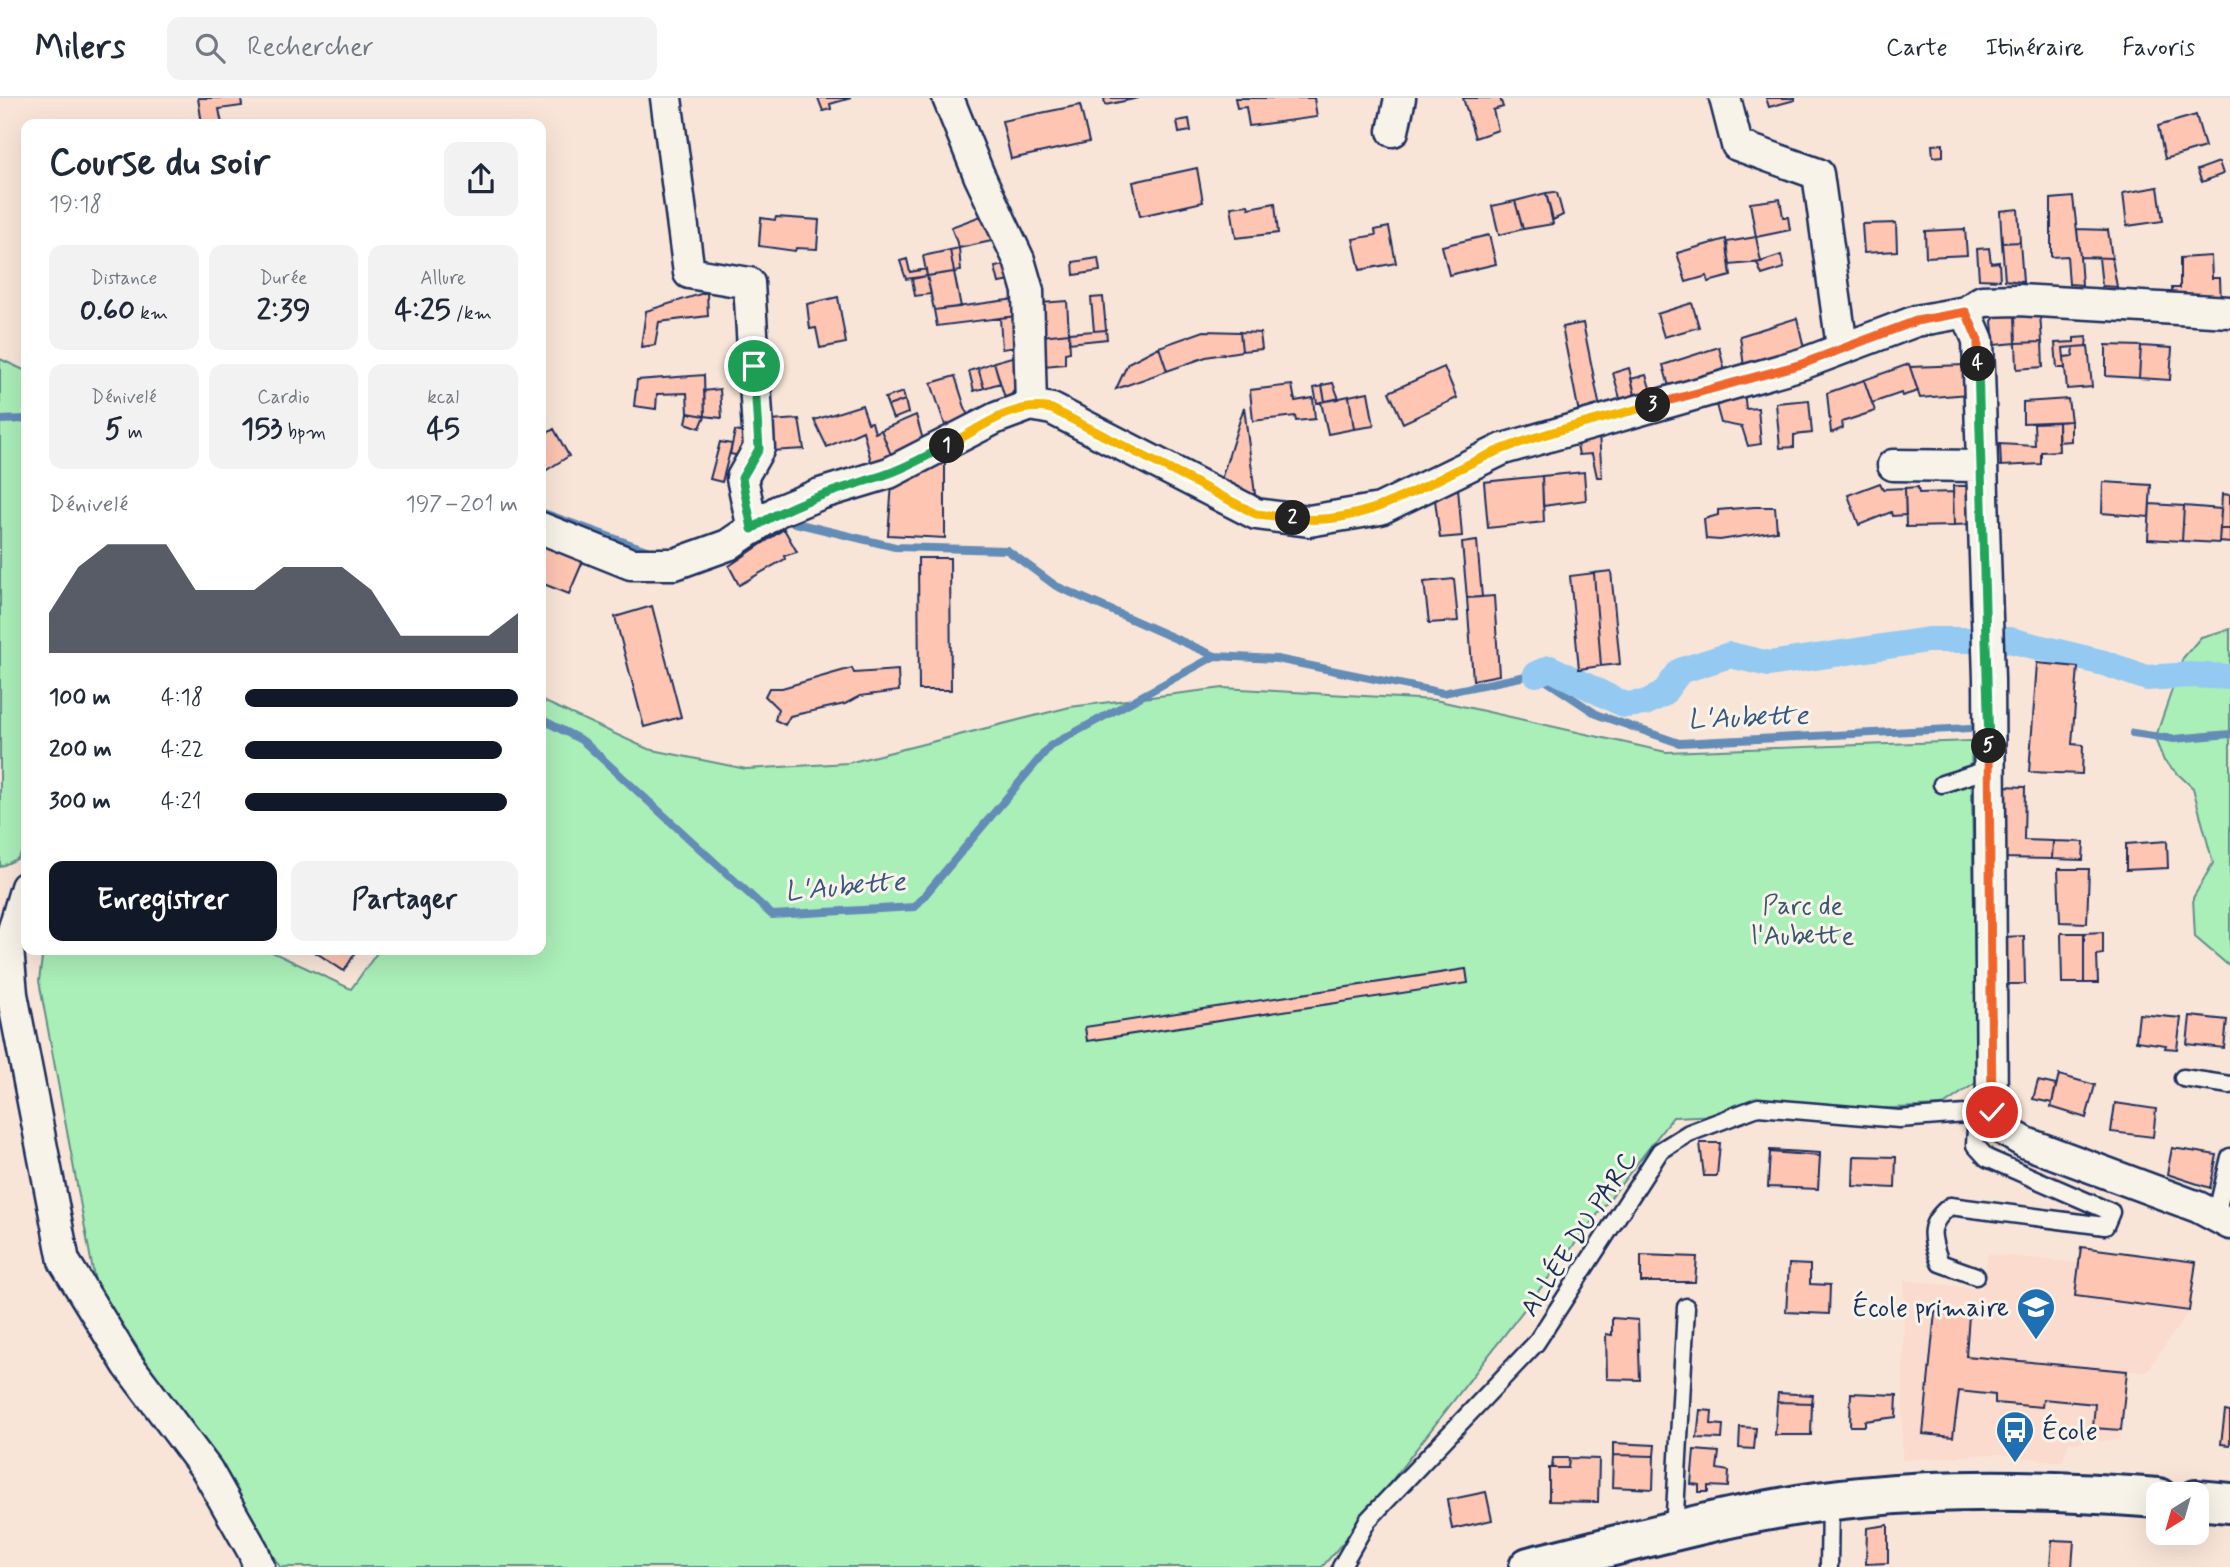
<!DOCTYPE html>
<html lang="fr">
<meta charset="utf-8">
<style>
:root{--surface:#fff;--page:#f2f2f3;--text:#1f2937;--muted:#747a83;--line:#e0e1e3;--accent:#111827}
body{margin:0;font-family:Mynerve,sans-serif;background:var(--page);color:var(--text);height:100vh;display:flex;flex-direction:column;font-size:26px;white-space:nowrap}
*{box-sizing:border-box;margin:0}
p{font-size:23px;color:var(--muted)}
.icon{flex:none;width:38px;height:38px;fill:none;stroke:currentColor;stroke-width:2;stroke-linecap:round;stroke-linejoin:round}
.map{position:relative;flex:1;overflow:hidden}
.sheet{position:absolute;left:21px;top:21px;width:525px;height:836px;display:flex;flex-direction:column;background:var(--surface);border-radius:14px;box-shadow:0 7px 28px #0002}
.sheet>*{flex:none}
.needle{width:46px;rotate:217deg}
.buttons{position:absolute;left:2146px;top:1384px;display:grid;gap:14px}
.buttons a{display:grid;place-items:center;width:63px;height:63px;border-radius:14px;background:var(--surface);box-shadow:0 7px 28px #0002;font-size:35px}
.pin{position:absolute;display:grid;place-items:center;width:60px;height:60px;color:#fff;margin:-30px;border:4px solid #fff;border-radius:50%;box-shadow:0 2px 7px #0007}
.km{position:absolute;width:35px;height:35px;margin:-18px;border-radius:50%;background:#222;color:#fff;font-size:19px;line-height:35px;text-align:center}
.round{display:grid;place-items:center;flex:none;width:74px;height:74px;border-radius:14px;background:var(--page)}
.headline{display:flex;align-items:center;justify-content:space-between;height:119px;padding:0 28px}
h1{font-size:38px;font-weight:700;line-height:52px}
.metrics{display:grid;grid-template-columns:repeat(3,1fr);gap:10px;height:119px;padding:7px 28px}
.metrics div{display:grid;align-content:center;border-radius:14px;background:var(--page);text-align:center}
.metrics b{font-size:30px;font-weight:700}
.metrics small{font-size:19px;font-weight:400}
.metrics p{font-size:19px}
.chart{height:196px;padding:14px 28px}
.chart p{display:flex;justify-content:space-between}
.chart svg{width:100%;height:126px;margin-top:7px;fill:var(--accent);opacity:.7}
.primary-button{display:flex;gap:14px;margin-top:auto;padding:14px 28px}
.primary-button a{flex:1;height:80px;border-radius:14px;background:var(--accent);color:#fff;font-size:28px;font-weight:700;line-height:80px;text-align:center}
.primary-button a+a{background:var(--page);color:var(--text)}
ul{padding:0 28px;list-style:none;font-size:23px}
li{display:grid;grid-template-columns:112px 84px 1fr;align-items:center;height:52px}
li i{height:18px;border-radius:9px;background:var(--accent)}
header{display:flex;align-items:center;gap:42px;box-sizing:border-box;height:98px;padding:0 35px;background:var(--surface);border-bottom:2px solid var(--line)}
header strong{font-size:33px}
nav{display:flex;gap:38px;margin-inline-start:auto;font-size:24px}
.search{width:490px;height:63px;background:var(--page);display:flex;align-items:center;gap:18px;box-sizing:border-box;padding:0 24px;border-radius:14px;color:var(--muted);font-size:26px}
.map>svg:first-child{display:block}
.built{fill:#fadbcd}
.green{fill:#aaeeb8;stroke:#628e8b;stroke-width:2}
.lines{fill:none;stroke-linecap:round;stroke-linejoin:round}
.stream{stroke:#648cb7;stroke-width:8}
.canal{stroke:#94caf2;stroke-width:26}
.building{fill:#fec5b2;stroke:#1b2f5e;stroke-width:2}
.service-casing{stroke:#1b2f5e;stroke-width:21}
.minor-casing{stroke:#1b2f5e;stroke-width:35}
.tertiary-casing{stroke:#1b2f5e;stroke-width:44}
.service{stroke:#f7f3e8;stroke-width:16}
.minor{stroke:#f7f3e8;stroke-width:30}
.tertiary{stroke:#f7f3e8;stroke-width:38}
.split-1-casing{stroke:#fff;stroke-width:14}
.split-2-casing{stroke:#fff;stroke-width:14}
.split-3-casing{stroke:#fff;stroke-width:14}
.split-4-casing{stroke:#fff;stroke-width:14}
.split-5-casing{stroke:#fff;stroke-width:14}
.split-6-casing{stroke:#fff;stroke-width:14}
.split-1{stroke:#22a559;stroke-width:9}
.split-2{stroke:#f5b400;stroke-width:9}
.split-3{stroke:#f5b400;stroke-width:9}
.split-4{stroke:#f0652b;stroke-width:9}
.split-5{stroke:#22a559;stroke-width:9}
.split-6{stroke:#f0652b;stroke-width:9}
.labels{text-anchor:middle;stroke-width:6;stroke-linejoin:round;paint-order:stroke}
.park-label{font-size:26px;fill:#385570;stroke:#f7f3e8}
.street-label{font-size:26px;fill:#1b2f5e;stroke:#f7f3e8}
.poi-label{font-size:26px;fill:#1b2f5e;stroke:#f7f3e8;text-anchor:end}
.water-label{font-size:28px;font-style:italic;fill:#395683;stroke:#f7f3e8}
</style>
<header>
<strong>Milers</strong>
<div class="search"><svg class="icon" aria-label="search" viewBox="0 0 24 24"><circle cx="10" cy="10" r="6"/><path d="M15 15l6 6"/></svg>Rechercher</div>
<nav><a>Carte</a><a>Itinéraire</a><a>Favoris</a></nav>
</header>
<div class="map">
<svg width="2230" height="1469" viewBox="0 0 2230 1469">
<rect width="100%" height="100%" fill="#f9e5d8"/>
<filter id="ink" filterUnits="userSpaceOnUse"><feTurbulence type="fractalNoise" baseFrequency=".0143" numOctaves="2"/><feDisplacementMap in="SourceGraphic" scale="14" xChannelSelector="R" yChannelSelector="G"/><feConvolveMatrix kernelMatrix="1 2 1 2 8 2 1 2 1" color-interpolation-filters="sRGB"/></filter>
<g filter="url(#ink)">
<!-- built -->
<path class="built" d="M1988 1156 2079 1165 2075 1198 2189 1213 2147 1273H2127L2120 1342 2069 1345 2062 1364 1997 1356 1902 1362 1904 1182 1982 1191Z"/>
<!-- green -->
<path class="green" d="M0 261 26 273V748L17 761 0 769Z
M2230 531V868H2229L2195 839 2193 800 2213 765 2193 690 2164 663 2155 641 2183 560 2201 539Z
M1223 590 1435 602 1666 654 1971 643 1977 984 1942 1008 1673 1019 1352 1434 1322 1469H280L95 1184 39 883 43 852H268L351 891 379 852H541V602L648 651 746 671 848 665 1070 609Z"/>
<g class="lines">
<!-- stream -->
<path class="stream" d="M0 322 26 321
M541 414 652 454
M783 422 895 449 1007 452 1056 488 1215 558 1277 561 1443 595 1536 576 1598 617 1679 645 1970 630
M541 621 583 643 772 817 915 809 1050 648 1215 558
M2133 635 2174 641 2230 636"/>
<!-- canal -->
<path class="canal" d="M1536 576 1550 570 1625 607 1645 605 1663 596 1680 573 1730 557 1769 566 1928 542H2009L2104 565 2147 580 2189 577 2230 579"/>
</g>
<!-- building -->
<path class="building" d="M198 0H241L242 8 219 11 222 26H202Z
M818 0H851L830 6 831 11 823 13Z
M1104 0H1139L1105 7Z
M1235 0H1314L1317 19 1249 28 1246 9 1237 10Z
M1463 0H1500L1503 9 1493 12 1498 32 1475 40Z
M1766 0H1795V2L1769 9Z
M1080 7 1089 44 1011 61 1002 23Z
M2196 17 2205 49 2165 61 2158 28Z
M1189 21 1191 33 1179 35 1177 23Z
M1943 46V58L1933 59 1932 47Z
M2219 64 2223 76 2202 84 2197 72Z
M1197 70 1203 104 1140 118 1133 84Z
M2158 89 2163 123 2127 128 2123 95Z
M1554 94 1557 95 1563 117 1553 122 1546 95Z
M1546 95 1553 126 1523 131 1515 103Z
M2073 99 2080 159 2082 187 2069 186 2067 158 2051 159V101Z
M1780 101 1783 119H1788L1790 132 1756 139 1750 105Z
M1515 103 1523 131 1499 137 1492 108Z
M1275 105 1278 135 1236 140 1231 109 1248 107 1249 110Z
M2018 111 2020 144 2002 145 2000 113Z
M989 115 1001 141 959 150 951 129Z
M776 119 819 122 817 151 796 150 795 153 759 148 761 120 775 122Z
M1896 125 1897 153 1864 155 1862 126Z
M1389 129 1396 165 1360 172 1353 141 1376 137 1375 132Z
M1965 131 1967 157 1926 159 1925 133Z
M2077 131 2108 132 2112 160 2080 159Z
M1489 137 1496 166 1449 177 1442 148Z
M1756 139 1761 164 1730 167 1727 144Z
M1726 141 1731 178 1708 184 1707 178 1686 184 1677 155Z
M2020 144 2023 184 2005 182 2002 145Z
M959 150 961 173 954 174 950 152Z
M1989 150 1991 165 1999 164 2000 182 1979 181 1977 151Z
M950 152 954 174 927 178 923 158Z
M1781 157 1784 170 1762 177 1757 165Z
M2211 158 2212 180H2220L2221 206 2173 204 2172 190H2180V160Z
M1098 160 1100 173 1074 177 1073 164Z
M2099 160H2112L2117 189 2102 188Z
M907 161 910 174 926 171 927 178 906 181 900 163Z
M1012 166 1018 182 999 185 995 169Z
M954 174 961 209 934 212 927 178Z
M927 178 931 196 915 198 912 181Z
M707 194 708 218 659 224 655 247 641 249 646 213Z
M838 199 846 245 820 250 816 230 810 231 807 206Z
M1103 199 1106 232 1094 233 1091 200Z
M1023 200 1024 217 937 228 934 212Z
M1067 203 1069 235 1042 238 1040 205Z
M1692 205 1699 229 1664 239 1657 216Z
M2040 216 2042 244 2016 245 2015 217Z
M1024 217 1026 248 1002 251 1000 220Z
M2015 217 2016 245 1994 247 1992 223 1996 218Z
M1797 220 1804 250 1744 269 1740 238Z
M1583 225 1600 310 1579 315 1562 229Z
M1106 232 1107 241 1069 245V235Z
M1204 233 1240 234 1242 253 1206 259 1167 273 1159 249Z
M1240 234 1260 235 1262 251 1242 253Z
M1069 235 1070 254 1065 255V266L1044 268 1042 238Z
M2087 239 2086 248 2063 250 2065 270H2057L2055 245 2074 244V240Z
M2042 244 2043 269 2017 271 2016 245Z
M2106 247 2141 248 2139 280 2106 278Z
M2088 248 2092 289 2067 291 2064 259 2073 258 2074 249Z
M2141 248 2172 250 2170 282 2139 280Z
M1159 249 1167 273 1116 291 1128 265Z
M1719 249 1726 278 1670 292 1663 267Z
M1026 255 1023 279 1011 297 1005 300 994 264Z
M994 264 1000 285 984 290 978 270Z
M1909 266 1918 293 1902 298 1901 295 1872 305 1864 282Z
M1965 267 1969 296 1920 300 1910 269Z
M1444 269 1457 300 1403 325 1389 294Z
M978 270 984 290 974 293 969 273Z
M1629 270 1636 301 1621 304 1613 275Z
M704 277 705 318 688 315 687 295 657 296 656 311 634 308 637 282Z
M1646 277 1652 296 1636 301 1631 281Z
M955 278 968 319 946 330 931 285Z
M1864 282 1875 313 1842 324 1843 330 1831 335 1827 295Z
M1333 285 1339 301 1325 303 1322 287Z
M1292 287 1295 303 1313 300 1315 321 1296 323 1295 318 1253 323 1250 292Z
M1322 288 1325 303 1317 305 1314 290Z
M720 291 722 320 705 318 704 293Z
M1744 293 1746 311 1758 310 1761 346 1748 348 1742 329 1721 325 1715 303Z
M903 294 905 302 888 308 885 300Z
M1368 294 1374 328 1354 331 1349 298Z
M1349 298 1354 331 1328 336 1321 304Z
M2068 301 2071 323 2023 325V304Z
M905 302 908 315 893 321 888 308Z
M1809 302 1812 335 1794 337V349L1780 350 1776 305Z
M862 307 868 325 872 324 875 335 881 332 891 357 872 367 863 333 827 349 814 322Z
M1244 309 1256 404 1220 385Z
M688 315 705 318 700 330 686 325Z
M916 317 923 342 891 357 881 332Z
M799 321 804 351 770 353V323Z
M2071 323V343L2058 344V324Z
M2058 324 2059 353 2041 354V366L2001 368 2000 346 2035 348 2034 325Z
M554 331 569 358 542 375 541 339Z
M735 333 756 337 750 360 730 356Z
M1599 336 1602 379H1597L1592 356 1579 357 1576 342Z
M720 344 732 346 722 384 710 381Z
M945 362V440L888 437 892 386Z
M1584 374 1586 402 1543 408 1542 378Z
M1542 378 1544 424 1488 430 1484 384Z
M2103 384 2151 387 2149 419 2102 415Z
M1880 385 1883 391 1905 390 1906 417 1892 418 1891 414 1859 427 1848 397Z
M1953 388H1973L1975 426 1954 427Z
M1918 389 1919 395 1953 394 1954 428 1906 429 1905 390Z
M1458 390 1462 438 1440 440 1435 402Z
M2222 396 2230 397V431H2220Z
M2150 406 2184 408 2182 443 2148 441Z
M2184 408 2221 411 2219 445 2182 443Z
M1754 409H1775L1777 433 1720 442 1706 441 1704 421 1718 417V412Z
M784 431 797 454 784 458 785 461 739 487 729 468Z
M2220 431H2230V445L2219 444Z
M1477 443 1482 499 1467 500 1462 445Z
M541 447 583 463 569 496 541 485Z
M918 460H950L951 592H919Z
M1611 473 1620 566 1601 568 1594 475Z
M1594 475 1601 568 1579 571 1570 478Z
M1454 481 1458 523 1429 525 1424 484Z
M1494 498 1499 577 1473 582 1467 500Z
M652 508 681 619 644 629 615 519Z
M2037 565 2078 569 2072 646 2083 647 2082 676 2029 674Z
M852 570 854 575 898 572 899 593 860 598 845 606 790 618 785 627 775 622 778 611 765 598 769 590H782Z
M2003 688 2025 689 2024 742 2053 743 2052 761 2001 760Z
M2053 743 2084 744 2083 762 2052 761Z
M2167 743 2168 770 2126 772V746Z
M2058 771H2089L2087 825 2060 824Z
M2103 834V856L2097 857 2098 885H2084V835Z
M2061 835H2084V885H2062Z
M2024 838 2025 886H2005L2003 839Z
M312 852H357L344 873Z
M1466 871 1468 885 1087 943 1085 929Z
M2139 916 2181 920 2177 951 2165 950 2166 947 2136 943Z
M2190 918 2227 922 2224 950 2187 946Z
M2059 977 2095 987 2086 1020 2051 1009Z
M2038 983 2056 987 2052 1005 2033 1001Z
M2115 1005 2156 1011 2153 1039 2111 1034Z
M1700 1045H1720L1717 1078H1704Z
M2172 1050 2217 1057 2210 1090 2167 1076Z
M1770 1052 1820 1055V1058L1770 1054Z
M1770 1054 1820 1058 1818 1091 1768 1089Z
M1854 1058 1896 1059 1895 1090 1853 1088Z
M2081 1149 2196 1164 2189 1213 2075 1198Z
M1641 1157 1697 1159 1695 1184H1641Z
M1789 1166 1810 1167V1186L1830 1187 1829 1216 1786 1214Z
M1935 1214 1969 1217 1966 1258 2127 1273 2121 1332 2093 1330 2095 1306 2043 1301 2042 1309 1995 1305V1297L1959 1293 1953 1339 1923 1336Z
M1612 1220 1638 1222 1640 1282 1607 1281 1606 1236 1612 1237Z
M1778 1295 1813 1297 1812 1305 1777 1304Z
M1851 1295 1897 1297 1896 1319 1865 1323V1328H1850Z
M1777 1304 1812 1305 1811 1337H1775Z
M1700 1312 1712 1313 1711 1326 1723 1327 1722 1341 1697 1340Z
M2225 1313 2230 1314V1347L2221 1346Z
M1740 1329 1756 1330 1754 1351 1739 1350Z
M1613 1345 1655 1347 1654 1358 1613 1357Z
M1694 1352 1719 1354 1717 1371 1729 1373 1728 1389 1708 1388V1394H1699V1387L1691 1386Z
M1613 1357 1654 1358 1653 1391 1612 1389Z
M1553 1360H1569L1568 1370H1552Z
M1569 1360 1599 1361 1598 1404 1549 1403V1370H1568Z
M1486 1394 1492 1422 1452 1431 1447 1402Z
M1888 1427V1465L1866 1466 1867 1430Z
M2052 1442 2074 1443 2072 1469H2050Z"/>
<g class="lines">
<defs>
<path id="service" d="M1942 686 1989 671
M2183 980 2230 987
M2216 1118 2230 1059
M1976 1178 1940 1165C1931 1139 1926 1127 1950 1108L2105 1128 2111 1114 1987 1060 1975 1047 1976 1031 1992 1014
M1674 1434 1686 1209
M1341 1469 1368 1422 1536 1245 1660 1053 1689 1035 1758 1009 1899 1021 1992 1014
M1829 1469 1830 1403"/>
<path id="minor" d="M666 0 689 175 749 185 759 350 742 380 753 431
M948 0 979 77 1019 162 1028 193 1031 307
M1725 0 1737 47 1818 76 1842 249
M1393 33 1400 0
M1966 214 1978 242 1989 581 1992 1014 2007 1034 2026 1045 2198 1109 2230 1126
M1893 367 1980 368
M541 430 631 466H675L728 447 778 413 820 396 889 375 996 320 1031 307 1052 311 1256 416 1309 423 1380 411 1503 351 1802 266 1916 223 1966 214 1982 203 2018 202 2230 214
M26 789 8 850 12 896 64 1163 128 1267 207 1372 253 1453 259 1469"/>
<path id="tertiary" d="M2196 1402 2230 1405
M1529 1469C1638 1443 1749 1409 1861 1399 1960 1389 2059 1392 2158 1400"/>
</defs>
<!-- service casing -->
<use href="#service" class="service-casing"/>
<!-- minor casing -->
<use href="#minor" class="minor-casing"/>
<!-- tertiary casing -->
<use href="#tertiary" class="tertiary-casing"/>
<!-- service -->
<use href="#service" class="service"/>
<!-- minor -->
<use href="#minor" class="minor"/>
<!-- tertiary -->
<use href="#tertiary" class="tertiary"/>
</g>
</g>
<g class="lines" filter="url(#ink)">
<defs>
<path id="split-1" d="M754 268 759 351 742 380 752 431C795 402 840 392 887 376 908 369 927 357 947 348"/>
<path id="split-2" d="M947 348C981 330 1012 303 1052 311L1256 416 1293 420"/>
<path id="split-3" d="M1293 420C1371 431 1434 377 1503 351 1551 332 1603 321 1653 307"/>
<path id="split-4" d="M1653 307 1802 266 1916 223 1966 214 1978 242V266"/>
<path id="split-5" d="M1978 266 1989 648"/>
<path id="split-6" d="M1989 648 1992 1014"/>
</defs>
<!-- split-1 casing -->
<use href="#split-1" class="split-1-casing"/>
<!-- split-2 casing -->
<use href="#split-2" class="split-2-casing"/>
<!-- split-3 casing -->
<use href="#split-3" class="split-3-casing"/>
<!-- split-4 casing -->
<use href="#split-4" class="split-4-casing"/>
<!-- split-5 casing -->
<use href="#split-5" class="split-5-casing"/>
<!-- split-6 casing -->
<use href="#split-6" class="split-6-casing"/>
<!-- split-1 -->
<use href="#split-1" class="split-1"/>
<!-- split-2 -->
<use href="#split-2" class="split-2"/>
<!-- split-3 -->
<use href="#split-3" class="split-3"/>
<!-- split-4 -->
<use href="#split-4" class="split-4"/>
<!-- split-5 -->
<use href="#split-5" class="split-5"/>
<!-- split-6 -->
<use href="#split-6" class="split-6"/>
</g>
<!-- icons -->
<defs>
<symbol id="school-pin" viewBox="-11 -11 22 30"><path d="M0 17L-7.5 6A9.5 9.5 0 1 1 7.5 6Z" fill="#1f6fb2" stroke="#f7f3e8"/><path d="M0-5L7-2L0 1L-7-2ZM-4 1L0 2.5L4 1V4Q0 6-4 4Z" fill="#fff"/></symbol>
<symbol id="bus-pin" viewBox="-11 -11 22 30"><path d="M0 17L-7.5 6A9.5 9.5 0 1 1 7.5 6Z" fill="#1f6fb2" stroke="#f7f3e8"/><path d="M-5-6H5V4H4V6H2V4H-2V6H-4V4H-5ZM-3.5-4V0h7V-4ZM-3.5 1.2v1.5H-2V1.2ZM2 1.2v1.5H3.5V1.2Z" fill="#fff"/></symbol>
</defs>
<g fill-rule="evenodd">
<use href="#school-pin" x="2014" y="1187" width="44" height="60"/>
<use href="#bus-pin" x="1993" y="1310" width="44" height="60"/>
</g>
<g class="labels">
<!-- park labels -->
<g class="park-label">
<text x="1803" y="816">Parc de<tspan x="1803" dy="30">l'Aubette</tspan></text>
</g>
<!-- street labels -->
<g class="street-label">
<text transform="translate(1578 1135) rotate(-57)" y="9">ALLÉE DU PARC</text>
</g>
<!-- poi labels -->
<g class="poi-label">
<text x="2009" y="1218">École primaire</text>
<text x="2042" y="1341" text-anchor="start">École</text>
</g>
<!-- water labels -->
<g class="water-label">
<text transform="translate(1748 618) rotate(-2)" y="10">L'Aubette</text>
<text transform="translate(845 787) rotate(-5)" y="10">L'Aubette</text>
</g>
</g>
</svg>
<div class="buttons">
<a><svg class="needle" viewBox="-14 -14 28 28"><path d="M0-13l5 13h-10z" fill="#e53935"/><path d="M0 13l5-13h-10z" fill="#747a83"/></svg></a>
</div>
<div class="pin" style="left:754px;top:268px;background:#1e9e55"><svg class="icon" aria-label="arrive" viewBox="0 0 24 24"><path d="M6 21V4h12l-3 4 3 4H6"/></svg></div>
<div class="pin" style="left:1992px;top:1014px;background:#d93025"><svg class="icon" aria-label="check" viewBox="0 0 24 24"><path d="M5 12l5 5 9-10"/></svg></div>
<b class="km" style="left:947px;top:348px">1</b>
<b class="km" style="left:1293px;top:420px">2</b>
<b class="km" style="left:1653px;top:307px">3</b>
<b class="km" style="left:1978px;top:266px">4</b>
<b class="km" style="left:1989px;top:648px">5</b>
<section class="sheet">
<div class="headline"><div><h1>Course du soir</h1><p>19:18</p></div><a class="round"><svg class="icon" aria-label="share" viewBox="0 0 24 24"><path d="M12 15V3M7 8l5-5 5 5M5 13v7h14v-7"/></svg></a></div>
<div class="metrics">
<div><p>Distance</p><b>0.60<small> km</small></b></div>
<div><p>Durée</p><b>2:39</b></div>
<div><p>Allure</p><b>4:25<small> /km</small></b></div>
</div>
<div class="metrics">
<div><p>Dénivelé</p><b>5<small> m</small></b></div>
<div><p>Cardio</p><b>153<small> bpm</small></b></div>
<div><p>kcal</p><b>45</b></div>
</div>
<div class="chart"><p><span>Dénivelé</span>197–201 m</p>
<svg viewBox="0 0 160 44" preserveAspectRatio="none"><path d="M0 44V30L10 14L20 6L30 6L40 6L50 22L60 22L70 22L80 14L90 14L100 14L110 22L120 38L130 38L140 38L150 38L160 30V44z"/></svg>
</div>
<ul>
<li><b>100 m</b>4:18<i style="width:100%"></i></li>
<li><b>200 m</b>4:22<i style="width:94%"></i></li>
<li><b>300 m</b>4:21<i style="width:96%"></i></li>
</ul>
<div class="primary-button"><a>Enregistrer</a><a>Partager</a></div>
</section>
</div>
